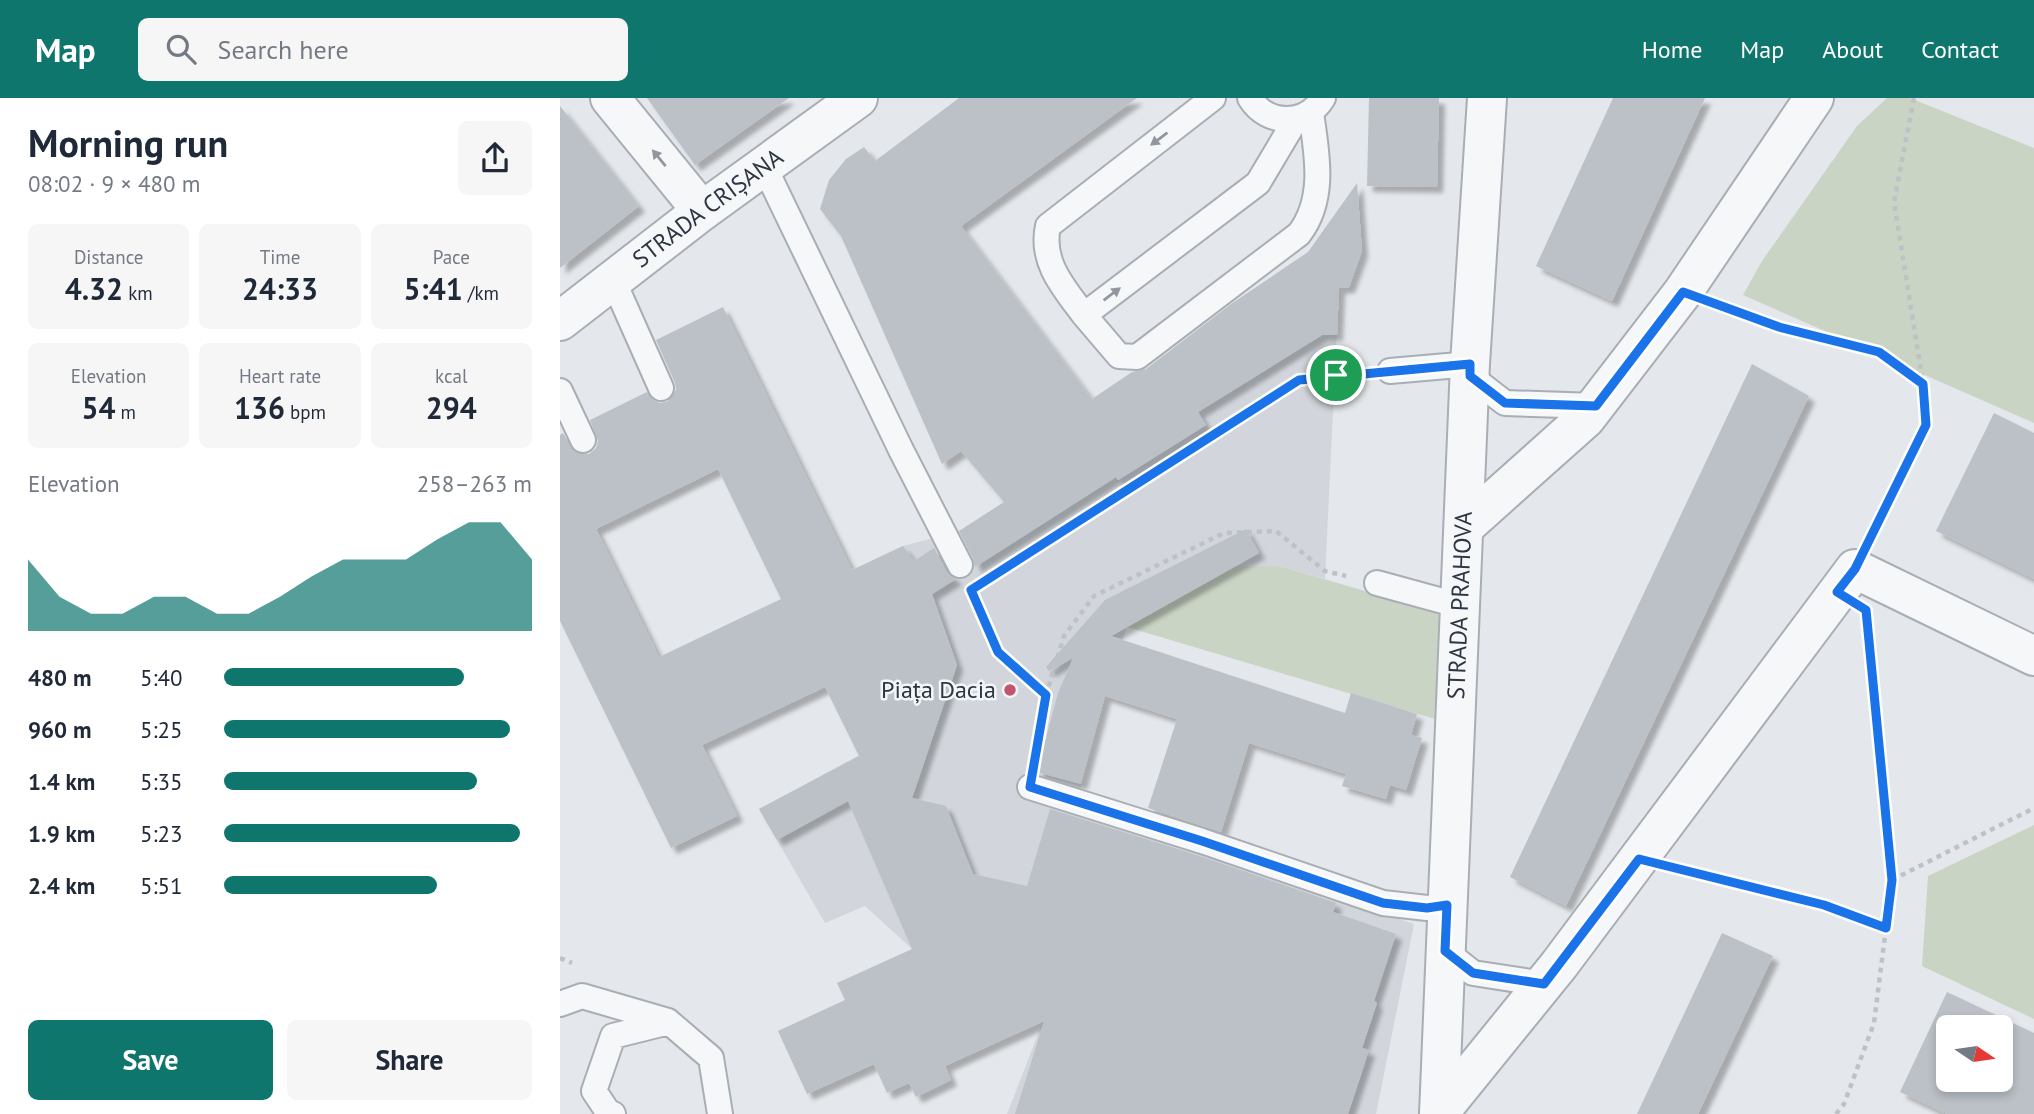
<!DOCTYPE html>
<meta charset="utf-8">
<style>
:root{--surface:#fff;--page:#f6f6f7;--text:#1f2937;--muted:#747a83;--accent:#0f766e}
body{margin:0;font-family:"PT Sans",sans-serif;background:var(--page);color:var(--text);height:100vh;display:flex;flex-direction:column;font-size:26px;white-space:nowrap}
*{box-sizing:border-box;margin:0}
p{font-size:23px;color:var(--muted)}
.icon{flex:none;width:38px;height:38px;fill:none;stroke:currentColor;stroke-width:2;stroke-linecap:round;stroke-linejoin:round}
.map{position:relative;flex:1;overflow:hidden}
.sheet{display:flex;flex-direction:column;background:var(--surface);width:560px}
.sheet>*{flex:none}
.needle{width:46px;rotate:103deg}
.controls{position:absolute;left:1376px;top:917px;display:grid;gap:14px}
.controls a{display:grid;place-items:center;width:77px;height:77px;border-radius:10px;background:var(--surface);box-shadow:0 4px 10px #0003;font-size:35px}
.pin{position:absolute;display:grid;place-items:center;width:60px;height:60px;color:#fff;margin:-30px;border:4px solid #fff;border-radius:50%;box-shadow:0 2px 7px #0007}
.round{display:grid;place-items:center;flex:none;width:74px;height:74px;border-radius:10px;background:var(--page)}
.overview{display:flex;align-items:center;justify-content:space-between;height:119px;padding:0 28px}
h1{font-size:38px;font-weight:600;line-height:52px}
.stats{display:grid;grid-template-columns:repeat(3,1fr);gap:10px;height:119px;padding:7px 28px}
.stats div{display:grid;align-content:center;border-radius:10px;background:var(--page);text-align:center}
.stats b{font-size:30px;font-weight:600}
.stats small{font-size:19px;font-weight:400}
.stats p{font-size:19px}
.chart{height:196px;padding:14px 28px}
.chart p{display:flex;justify-content:space-between}
.chart svg{width:100%;height:126px;margin-top:7px;fill:var(--accent);opacity:.7}
.action{display:flex;gap:14px;margin-top:auto;padding:14px 28px}
.action a{flex:1;height:80px;border-radius:10px;background:var(--accent);color:#fff;font-size:28px;font-weight:600;line-height:80px;text-align:center}
.action a+a{background:var(--page);color:var(--text)}
ul{padding:0 28px;list-style:none;font-size:23px}
li{display:grid;grid-template-columns:112px 84px 1fr;align-items:center;height:52px}
li i{height:18px;border-radius:9px;background:var(--accent)}
header{display:flex;align-items:center;gap:42px;box-sizing:border-box;height:98px;padding:0 35px;background:var(--accent);color:#fff}
header strong{font-size:33px}
nav{display:flex;gap:38px;margin-inline-start:auto;font-size:24px}
.search{width:490px;height:63px;background:var(--page);display:flex;align-items:center;gap:18px;box-sizing:border-box;padding:0 24px;border-radius:10px;color:var(--muted);font-size:26px}
main{display:flex;flex:1;min-height:0}
.map>svg:first-child{display:block}
.built{fill:#d2d6dc}
.green{fill:#cad4c5}
.building{fill:#bbc1c7;fill-rule:evenodd;filter:url(#shadow)}
.lines{fill:none;stroke-linecap:round;stroke-linejoin:round}
.service-casing{stroke:#a9aeb5;stroke-width:28}
.minor-casing{stroke:#a9aeb5;stroke-width:42}
.path{stroke:#bec1c6;stroke-width:4.5;stroke-dasharray:5 5;stroke-linecap:butt}
.service{stroke:#f6f7f9;stroke-width:24}
.minor{stroke:#f6f7f9;stroke-width:38}
.oneway{fill:#92969e}
.route-casing{stroke:#fff;stroke-width:14}
.route{stroke:#1a73e8;stroke-width:9}
.poi-dot{fill:#c5546d;stroke:#f3f6f8;stroke-width:2.5}
.labels{text-anchor:middle;stroke-width:5;stroke-linejoin:round;paint-order:stroke}
.street-label{font-size:24px;fill:#2d3642;stroke:#f3f6f8}
.poi-label{font-size:24px;fill:#2d3642;stroke:#f3f6f8;text-anchor:end}
</style>
<header>
<strong>Map</strong>
<div class="search"><svg class="icon" aria-label="search" viewBox="0 0 24 24"><circle cx="10" cy="10" r="6"/><path d="M15 15l6 6"/></svg>Search here</div>
<nav><a>Home</a><a>Map</a><a>About</a><a>Contact</a></nav>
</header>
<main>
<section class="sheet">
<div class="overview"><div><h1>Morning run</h1><p>08:02 · 9 × 480 m</p></div><a class="round"><svg class="icon" aria-label="share" viewBox="0 0 24 24"><path d="M12 15V3M7 8l5-5 5 5M5 13v7h14v-7"/></svg></a></div>
<div class="stats">
<div><p>Distance</p><b>4.32<small> km</small></b></div>
<div><p>Time</p><b>24:33</b></div>
<div><p>Pace</p><b>5:41<small> /km</small></b></div>
</div>
<div class="stats">
<div><p>Elevation</p><b>54<small> m</small></b></div>
<div><p>Heart rate</p><b>136<small> bpm</small></b></div>
<div><p>kcal</p><b>294</b></div>
</div>
<div class="chart"><p><span>Elevation</span>258–263 m</p>
<svg viewBox="0 0 160 44" preserveAspectRatio="none"><path d="M0 44V19L10 32L20 38L30 38L40 32L50 32L60 38L70 38L80 32L90 25L100 19L110 19L120 19L130 12L140 6L150 6L160 19V44z"/></svg>
</div>
<ul>
<li><b>480 m</b>5:40<i style="width:78%"></i></li>
<li><b>960 m</b>5:25<i style="width:93%"></i></li>
<li><b>1.4 km</b>5:35<i style="width:82%"></i></li>
<li><b>1.9 km</b>5:23<i style="width:96%"></i></li>
<li><b>2.4 km</b>5:51<i style="width:69%"></i></li>
</ul>
<div class="action"><a>Save</a><a>Share</a></div>
</section>
<div class="map">
<svg width="1474" height="1016" viewBox="0 0 1474 1016">
<defs>
<filter id="shadow"><feDropShadow dx="6" dy="6" stdDeviation="2" flood-color="#0004"/></filter>
</defs>
<rect width="100%" height="100%" fill="#e4e7eb"/>
<!-- built -->
<path class="built" d="M779 190 765 481 719 468 567 529 542 607 516 709 854 826 816 1016H447L489 908 352 851 305 808 265 825 199 711 333 639 311 463 343 448 400 433 582 314 759 193Z"/>
<!-- green -->
<path class="green" d="M1327 0H1350L1474 50V325L1183 197 1202 163 1297 28Z
M719 468 884 516 882 623 567 529 673 469Z
M1474 727V921L1362 868 1368 778Z"/>
<!-- building -->
<path class="building" d="M87 0H229L135 67Z
M399 0H577L401 128 532 301 572 274 586 271 671 206 748 154 797 85 802 153 789 189 779 190 777 237H762L638 314 646 327 558 382 556 379 415 469 413 460 399 433 444 404 401 353 382 366 281 138 260 111 269 82 286 61 304 49 315 63Z
M809 0H879L877 89 807 88Z
M1053 0H1145L1052 203 976 168Z
M0 8 79 108 0 170Z
M163 209 292 472 343 448 354 463 374 450 387 474 396 481 372 496 397 567 352 700 386 708 413 776 467 788 490 711 637 757 776 805 773 814 836 836 814 903 817 905 802 950 809 952 788 1016H455L484 923 385 968 391 982 356 999 349 985 327 995 314 966 247 996 218 933 285 902 277 885 352 851 288 703 217 742 199 711 299 658 265 589 142 647 177 718 111 750 0 523V337L3 335 15 355 29 356 36 350 38 343 30 322 87 294 93 302 100 305 108 303 116 292 115 285 96 242ZM158 371 221 501 99 559 36 431Z
M1192 266 1249 298 1006 808 950 779Z
M1434 315 1474 335V481L1376 433Z
M686 431 699 455 551 538 785 615 791 595 857 616 851 637 862 640 846 692 830 687 826 701 782 688 786 676 689 645 661 734 588 710 617 621 545 598 521 686 477 674 498 595 513 560 489 573 486 569 545 502Z
M1162 835 1213 858 1138 1016H1077Z
M1387 894 1474 935V1016H1387L1340 994ZM1388 929H1440V982H1388Z"/>
<g class="lines">
<defs>
<path id="service" d="M653 0 488 128C480 164 504 190 524 217L698 85 736 21
M690 0C707 28 746 28 763 0
M204 68 341 352 400 467
M53 182 101 290
M524 217 559 258 577 259 739 136C766 101 757 56 751 15
M830 273 910 266
M910 278 945 305 1036 308
M0 293 23 342
M817 485 901 508
M470 689 642 743 823 805 867 810 887 807
M885 853 913 875 984 886
M0 906 22 898 108 923
M53 1016 48 1014 34 993 53 938 109 924 151 960 160 1016"/>
<g id="minor">
<path d="M50 0 142 113"/>
<path id="s1" d="M0 223 142 113 298 0"/>
<path d="M904 429 1026 320 1123 194 1254 0"/>
<path d="M879 1015 999 867 1295 471 1474 558"/>
<path id="s2" d="M879 1016 910 266 927 0"/>
</g>
</defs>
<!-- service casing -->
<use href="#service" class="service-casing"/>
<!-- minor casing -->
<use href="#minor" class="minor-casing"/>
<!-- path -->
<path class="path" d="M1354 0 1334 104 1363 285
M1160 208 1219 229 1319 254 1363 286 1366 327 1312 436
M433 477 739 282 797 275
M413 495 437 554 486 597
M475 657 486 597 504 538 534 498 664 435 716 433 765 473 786 478
M1121 771 1264 807 1326 830
M1332 782 1474 710
M0 860 12 865
M1276 1016 1284 1006 1314 925 1332 782 1308 524"/>
<!-- service -->
<use href="#service" class="service"/>
<!-- minor -->
<use href="#minor" class="minor"/>
</g>
<!-- one-way arrows -->
<defs><path id="oneway-solid" d="M-6-.8H1V-3.2L6.5 0L1 3.2V.8H-6Z" transform="scale(1.75)"/></defs>
<g class="oneway">
<use href="#oneway-solid" transform="translate(599 41) rotate(143)"/>
<use href="#oneway-solid" transform="translate(99 60) rotate(-129)"/>
<use href="#oneway-solid" transform="translate(552 196) rotate(-37)"/>
</g>
<g class="lines">
<defs>
<path id="route" d="M1123 194 1219 229 1319 254 1363 286 1366 327 1295 471 1277 494 1306 512 1332 782 1326 830 1264 807 1079 761 984 886 913 875 885 853 887 807 867 810 823 805 642 743 470 689 486 597 438 554 411 492 739 282 910 266V278L945 305 1036 308Z"/>
</defs>
<!-- route casing -->
<use href="#route" class="route-casing"/>
<!-- route -->
<use href="#route" class="route"/>
</g>
<!-- markers -->
<circle class="poi-dot" cx="450" cy="592" r="7"/>
<g class="labels">
<!-- street labels -->
<g class="street-label">
<text dy="8" stroke="none"><textPath href="#s1" startOffset="186">STRADA CRIȘANA</textPath></text>
<text dy="8" stroke="none"><textPath href="#s2" startOffset="509">STRADA PRAHOVA</textPath></text>
</g>
<!-- poi labels -->
<g class="poi-label">
<text x="436" y="600">Piața Dacia</text>
</g>
</g>
</svg>
<div class="controls">
<a><svg class="needle" viewBox="-14 -14 28 28"><path d="M0-13l5 13h-10z" fill="#e53935"/><path d="M0 13l5-13h-10z" fill="#747a83"/></svg></a>
</div>
<div class="pin" style="left:776px;top:277px;background:#1e9e55"><svg class="icon" aria-label="arrive" viewBox="0 0 24 24"><path d="M6 21V4h12l-3 4 3 4H6"/></svg></div>
</div>
</main>
